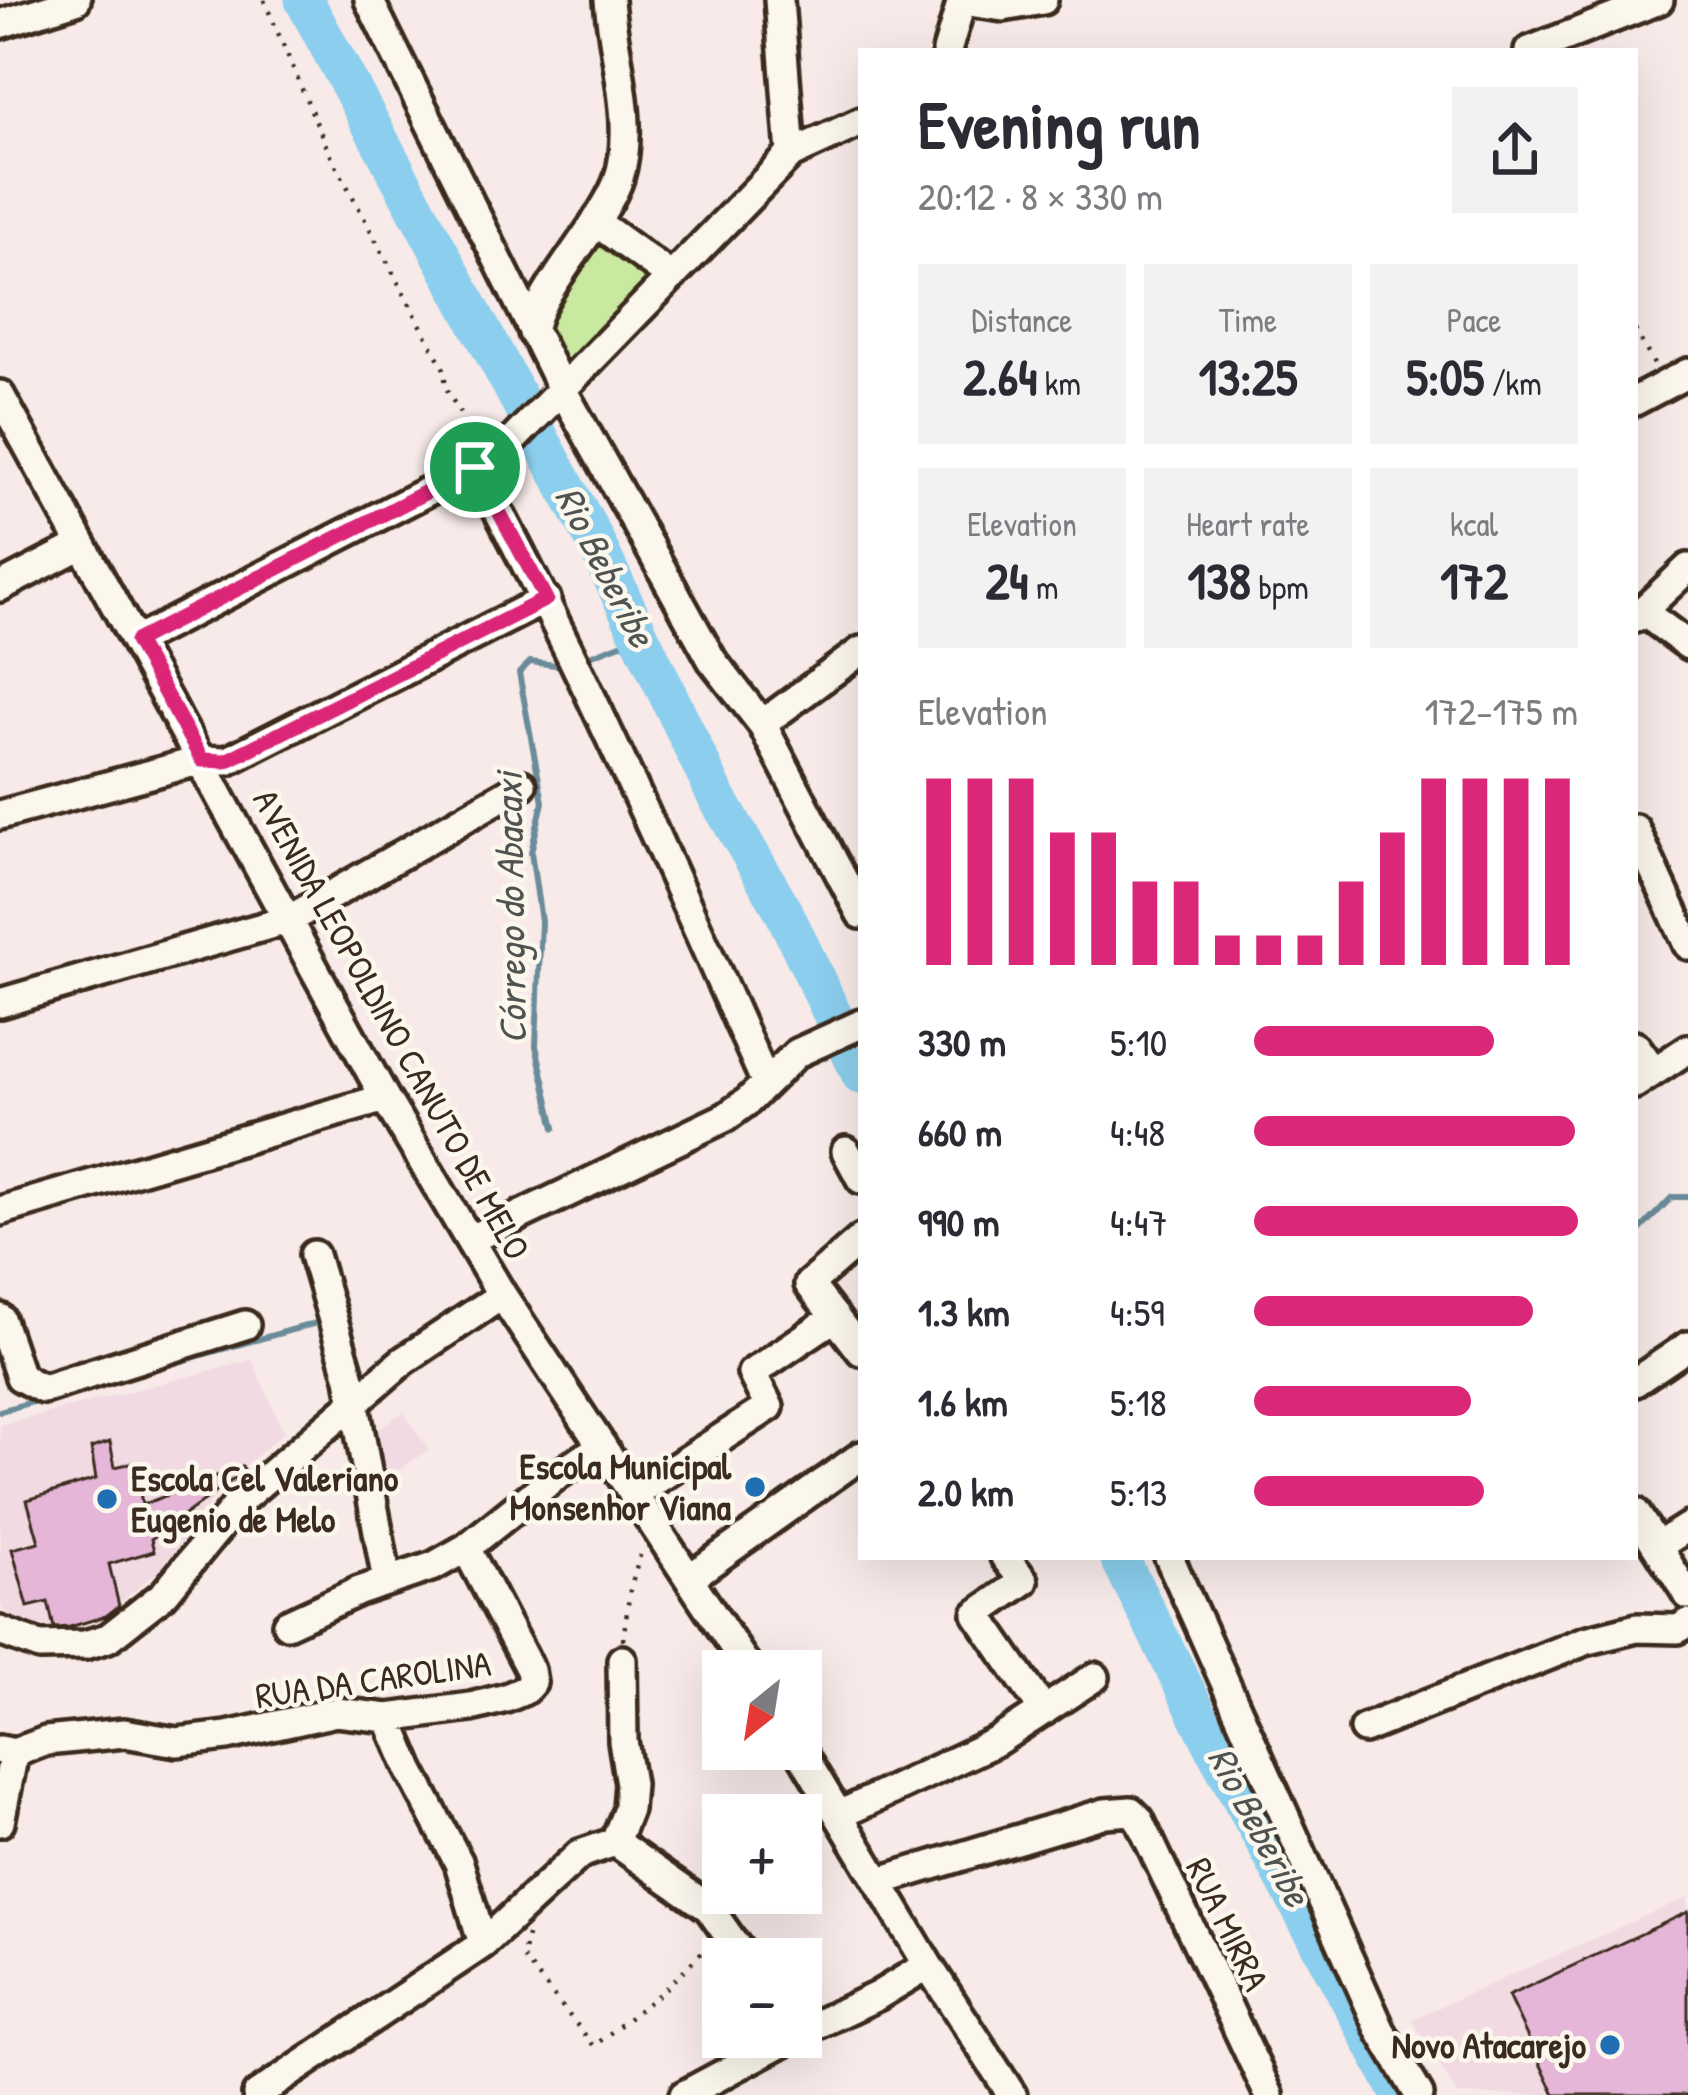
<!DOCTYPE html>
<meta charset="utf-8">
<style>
:root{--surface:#fff;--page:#f2f2f3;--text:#2b2b33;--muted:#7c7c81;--accent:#db2777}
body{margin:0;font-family:"Patrick Hand",sans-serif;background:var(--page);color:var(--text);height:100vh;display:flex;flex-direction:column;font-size:45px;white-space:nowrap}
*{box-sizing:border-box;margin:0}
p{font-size:39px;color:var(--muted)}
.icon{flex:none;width:66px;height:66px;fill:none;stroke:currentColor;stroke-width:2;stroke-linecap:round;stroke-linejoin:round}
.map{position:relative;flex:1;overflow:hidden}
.panel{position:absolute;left:858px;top:48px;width:780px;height:1512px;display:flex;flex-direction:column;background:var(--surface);border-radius:0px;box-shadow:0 12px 48px #0002}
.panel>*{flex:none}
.needle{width:78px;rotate:210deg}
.controls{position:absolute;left:702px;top:1650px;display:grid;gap:24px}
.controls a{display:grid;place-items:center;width:120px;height:120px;border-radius:0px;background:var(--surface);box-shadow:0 12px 48px #0002;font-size:60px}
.pin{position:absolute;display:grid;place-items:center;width:102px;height:102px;color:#fff;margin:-51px;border:6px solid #fff;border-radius:50%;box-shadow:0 3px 12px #0007}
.round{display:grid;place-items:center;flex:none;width:126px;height:126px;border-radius:0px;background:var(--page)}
.overview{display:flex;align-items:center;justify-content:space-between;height:204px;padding:0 60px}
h1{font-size:66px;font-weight:800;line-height:90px}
.stats{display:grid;grid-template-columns:repeat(3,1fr);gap:18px;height:204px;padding:12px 60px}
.stats div{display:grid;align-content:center;border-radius:0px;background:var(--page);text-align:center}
.stats b{font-size:51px;font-weight:800}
.stats small{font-size:33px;font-weight:400}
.stats p{font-size:33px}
.chart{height:336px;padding:24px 60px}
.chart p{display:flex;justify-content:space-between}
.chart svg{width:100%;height:216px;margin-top:12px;stroke:var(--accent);stroke-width:6}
ul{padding:0 60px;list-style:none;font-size:39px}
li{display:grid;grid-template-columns:192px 144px 1fr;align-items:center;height:90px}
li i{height:30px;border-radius:15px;background:var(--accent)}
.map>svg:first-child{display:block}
.built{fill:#f2dae3}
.green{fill:#cae9a0;stroke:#828a5f;stroke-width:3}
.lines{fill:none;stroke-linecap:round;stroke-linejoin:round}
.stream{stroke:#6b8c9a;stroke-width:6}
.river{stroke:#8bceed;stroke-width:39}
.building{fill:#e5b6d8;stroke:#3b2a1e;stroke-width:3}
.minor-casing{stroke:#3b2a1e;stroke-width:36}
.path{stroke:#3b2a1e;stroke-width:4.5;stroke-dasharray:3 9;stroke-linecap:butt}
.minor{stroke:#fbf7ec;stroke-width:27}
.route-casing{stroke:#fff;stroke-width:24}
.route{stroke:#db2777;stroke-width:15}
.poi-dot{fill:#1f6fb2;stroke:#fbf7ec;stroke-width:4.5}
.labels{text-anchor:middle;stroke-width:9;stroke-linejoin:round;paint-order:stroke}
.street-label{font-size:36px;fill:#3b2a1e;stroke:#fbf7ec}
.poi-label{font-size:36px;font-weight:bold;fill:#3b2a1e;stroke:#fbf7ec;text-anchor:end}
.water-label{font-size:39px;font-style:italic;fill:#4f5352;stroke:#fbf7ec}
</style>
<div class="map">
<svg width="1688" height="2095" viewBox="0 0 1688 2095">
<rect width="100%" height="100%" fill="#f7eae8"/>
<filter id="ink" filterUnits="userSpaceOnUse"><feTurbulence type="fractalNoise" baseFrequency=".00833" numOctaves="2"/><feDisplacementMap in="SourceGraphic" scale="24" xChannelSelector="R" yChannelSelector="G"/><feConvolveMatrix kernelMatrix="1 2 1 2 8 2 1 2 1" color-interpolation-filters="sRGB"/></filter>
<g filter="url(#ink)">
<!-- built -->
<path class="built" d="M252 1360 284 1432 221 1488 164 1566 101 1618 58 1627 33 1625 3 1611 0 1598V1425Z
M403 1412 429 1450 377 1484 369 1436Z
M1688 1897V2095H1457L1412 2019Z"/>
<!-- green -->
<path class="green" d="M600 240 651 281 568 365 545 325 546 318Z"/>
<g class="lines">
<!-- stream -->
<path class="stream" d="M582 659 639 637
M555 1128 536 1046 541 921 531 852 543 802 519 673 530 662 564 666
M1635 1230 1639 1231 1672 1197H1688
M148 1370 320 1322
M0 1411 43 1399"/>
<!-- river -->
<path class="river" d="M304 0 594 539 715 794 783 910 861 1075
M1119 1557 1220 1759 1401 2095"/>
</g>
<!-- building -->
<path class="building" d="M110 1442 115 1467 136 1462 142 1505 242 1466 245 1471 151 1539 154 1551 109 1564 119 1606 106 1616 70 1627 54 1628 48 1602 28 1607 12 1549 39 1542 27 1500 96 1479 91 1448Z
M1688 1912V2095H1555L1508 1996Z"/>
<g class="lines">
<defs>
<path id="minor" d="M369 0 563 391 712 660 762 724 861 914
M779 0 791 154
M962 1 1003 7 1043 0
M0 24 76 0
M947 51 962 0
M1529 51 1659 0
M597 223 670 276
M533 333C531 298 605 222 619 178 636 123 613 55 609 0
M0 395 385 1098 502 1295 750 1671
M1635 401 1688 373
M475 467C583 667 673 874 765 1081
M0 587 81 545
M1642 611 1688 645
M1635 618 1688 568
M136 641 475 467 508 445 791 154 861 122
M762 724 861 651
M0 815 202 760 227 761 546 599
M1635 829 1688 945
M0 1003 290 919 522 785
M1635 1045 1654 1071
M1635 1084 1688 1049
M846 1151 861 1179
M0 1211 385 1098
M471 1239 726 1117 748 1101 797 1053 861 1024
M861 1239 809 1284 861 1351
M314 1255 350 1378 387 1581
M0 1318 20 1377 43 1389 245 1325
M1635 1382 1688 1346
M633 1495 769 1407 752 1373 835 1317
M1635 1512 1688 1595
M1658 1546 1688 1527
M1005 1557 1024 1581 977 1614 1044 1711
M1169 1557 1381 2031 1419 2095
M691 1577 861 1456
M287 1624 359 1591 434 1566 466 1548 556 1476 602 1446
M0 1631 40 1646 85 1645 108 1638 164 1594 242 1499 403 1361 502 1295
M388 1718 410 1770 459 1863 483 1944
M1364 1729 1585 1641 1637 1628 1678 1629 1688 1623
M799 1749 928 1965 1012 2095
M0 1750 14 1753 46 1741 124 1733 177 1742 227 1736 336 1712 388 1718 471 1707 506 1698 525 1690 532 1682 530 1670 466 1548
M839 1815 997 1741 1095 1677
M0 1822 14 1753
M615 1842 709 1908 745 1959
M880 1881 1105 1813 1131 1811 1139 1819 1269 2095
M801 2032 877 1996 928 1965
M257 2095 483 1944 580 1854 615 1842 628 1809 630 1784 623 1741 622 1660
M684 2095 792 2037"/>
</defs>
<!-- minor casing -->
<use href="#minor" class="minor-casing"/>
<!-- path -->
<path class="path" d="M264 0 328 150 444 369 446 388 474 439
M1635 330 1655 366
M623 1640 630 1590 641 1552
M527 1935 523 1958 594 2046 664 1990 709 1945"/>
<!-- minor -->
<use href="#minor" class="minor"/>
</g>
</g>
<g class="lines" filter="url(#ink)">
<defs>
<path id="route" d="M475 467 546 599 226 761 202 760 136 641Z"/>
</defs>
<!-- route casing -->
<use href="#route" class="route-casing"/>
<!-- route -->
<use href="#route" class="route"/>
</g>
<!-- markers -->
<g class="poi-dot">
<circle cx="755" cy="1487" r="12"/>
<circle cx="107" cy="1499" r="12"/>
<circle cx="1610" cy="2045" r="12"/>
</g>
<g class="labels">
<!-- street labels -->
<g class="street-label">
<text transform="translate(392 1024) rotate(61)" y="13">AVENIDA LEOPOLDINO CANUTO DE MELO</text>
<text transform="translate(373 1679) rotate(-8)" y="13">RUA DA CAROLINA</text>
<text transform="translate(1228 1924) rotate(64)" y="13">RUA MIRRA</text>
</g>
<!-- poi labels -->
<g class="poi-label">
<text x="731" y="1479">Escola Municipal<tspan x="731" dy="41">Monsenhor Viana</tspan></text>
<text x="131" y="1491" text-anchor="start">Escola Cel Valeriano<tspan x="131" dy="41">Eugenio de Melo</tspan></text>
<text x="1586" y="2058">Novo Atacarejo</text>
</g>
<!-- water labels -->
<g class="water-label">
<text transform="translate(606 566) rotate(63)" y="14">Rio Beberibe</text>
<text transform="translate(510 908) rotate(-91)" y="14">Córrego do Abacaxi</text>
<text transform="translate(1260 1826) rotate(62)" y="14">Rio Beberibe</text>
</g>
</g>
</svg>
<div class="controls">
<a><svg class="needle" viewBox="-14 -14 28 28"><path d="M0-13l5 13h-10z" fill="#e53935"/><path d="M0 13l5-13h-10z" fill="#7c7c81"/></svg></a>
<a>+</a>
<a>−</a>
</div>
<div class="pin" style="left:475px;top:467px;background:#1e9e55"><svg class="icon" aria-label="arrive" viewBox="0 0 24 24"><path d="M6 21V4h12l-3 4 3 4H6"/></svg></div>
<section class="panel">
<div class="overview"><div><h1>Evening run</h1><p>20:12 · 8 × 330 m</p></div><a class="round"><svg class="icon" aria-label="share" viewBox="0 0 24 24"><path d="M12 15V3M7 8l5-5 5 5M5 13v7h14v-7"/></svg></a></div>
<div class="stats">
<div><p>Distance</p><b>2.64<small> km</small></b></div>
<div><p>Time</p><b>13:25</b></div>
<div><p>Pace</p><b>5:05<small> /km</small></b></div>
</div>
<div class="stats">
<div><p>Elevation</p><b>24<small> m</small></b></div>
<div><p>Heart rate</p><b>138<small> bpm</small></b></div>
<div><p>kcal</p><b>172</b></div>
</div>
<div class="chart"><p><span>Elevation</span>172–175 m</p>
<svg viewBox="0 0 160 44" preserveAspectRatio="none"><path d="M5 44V6M15 44V6M25 44V6M35 44V17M45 44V17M55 44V27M65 44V27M75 44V38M85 44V38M95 44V38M105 44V27M115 44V17M125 44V6M135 44V6M145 44V6M155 44V6"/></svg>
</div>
<ul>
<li><b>330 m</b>5:10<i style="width:74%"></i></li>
<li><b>660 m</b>4:48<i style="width:99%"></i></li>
<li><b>990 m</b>4:47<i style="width:100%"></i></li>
<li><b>1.3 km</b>4:59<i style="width:86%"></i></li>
<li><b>1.6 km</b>5:18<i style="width:67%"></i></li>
<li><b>2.0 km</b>5:13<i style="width:71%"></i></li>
</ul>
</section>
</div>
